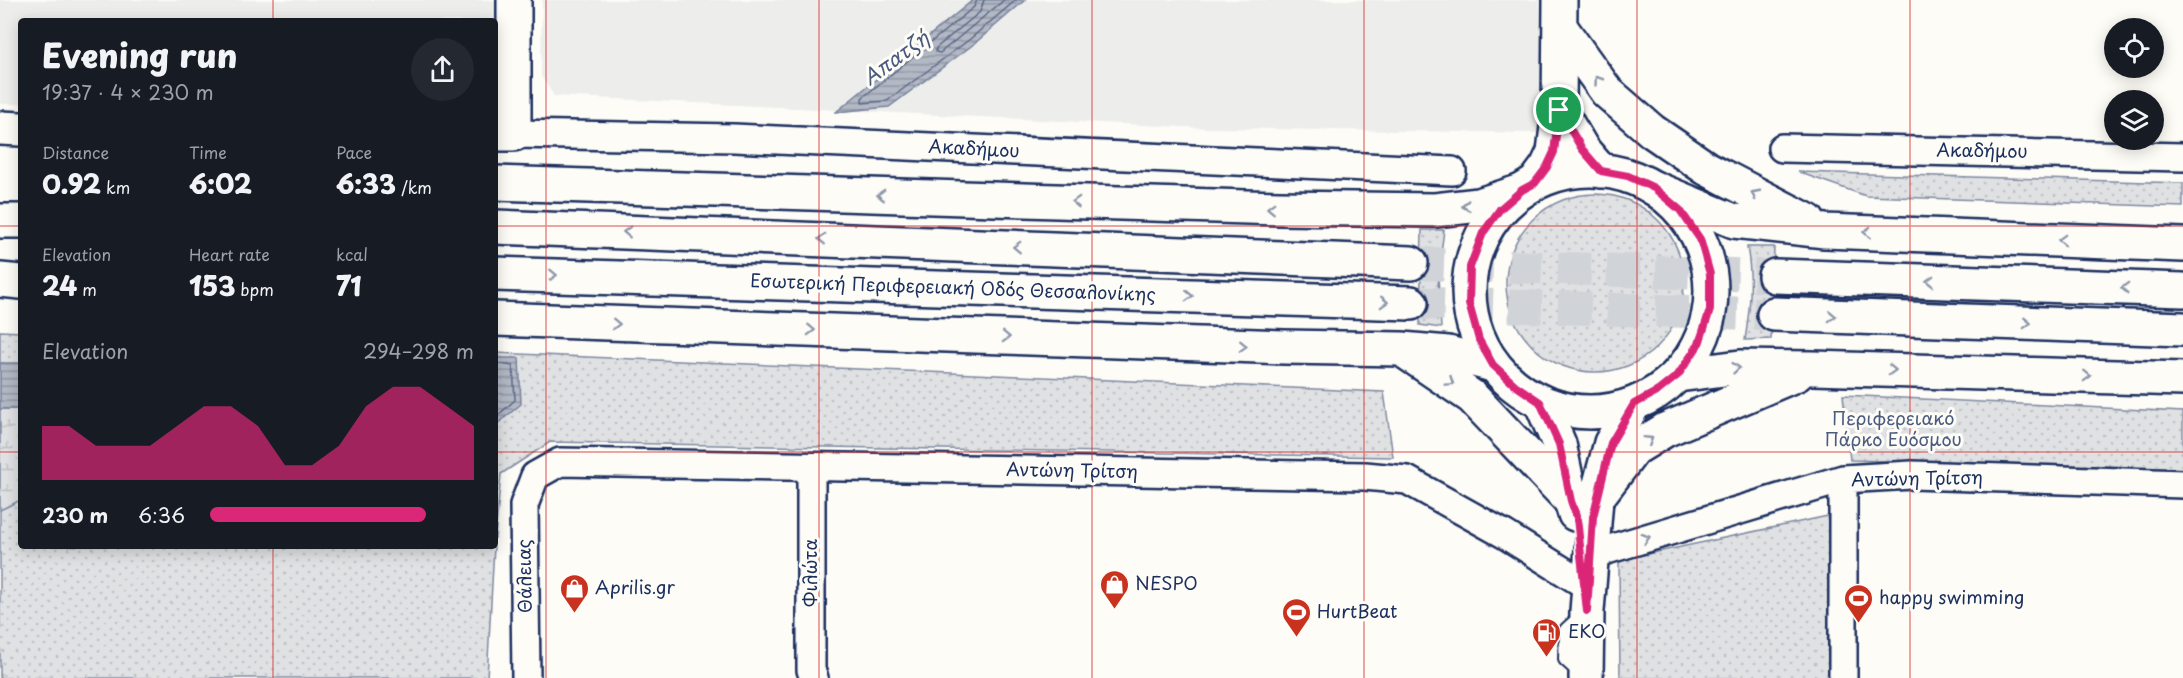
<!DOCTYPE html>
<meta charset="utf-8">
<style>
:root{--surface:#171b24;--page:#242831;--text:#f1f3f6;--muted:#9ea1a6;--accent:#db2777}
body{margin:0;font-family:"Playpen Sans",sans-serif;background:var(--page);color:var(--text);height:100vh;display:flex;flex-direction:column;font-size:22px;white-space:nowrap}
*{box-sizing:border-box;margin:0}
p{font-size:20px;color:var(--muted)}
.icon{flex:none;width:33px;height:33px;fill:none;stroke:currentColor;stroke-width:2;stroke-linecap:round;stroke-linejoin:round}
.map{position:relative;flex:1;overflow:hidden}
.details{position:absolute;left:18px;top:18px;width:480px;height:531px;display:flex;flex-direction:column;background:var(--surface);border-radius:6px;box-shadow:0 3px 15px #0003}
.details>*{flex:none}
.buttons{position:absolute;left:2104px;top:18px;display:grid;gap:12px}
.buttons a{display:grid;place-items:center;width:60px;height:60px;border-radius:50%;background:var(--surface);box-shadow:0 3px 15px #0003;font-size:30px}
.pin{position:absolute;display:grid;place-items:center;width:51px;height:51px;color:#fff;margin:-26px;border:3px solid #fff;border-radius:50%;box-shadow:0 2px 6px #0007}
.round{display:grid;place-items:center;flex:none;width:63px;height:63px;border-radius:32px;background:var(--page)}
.summary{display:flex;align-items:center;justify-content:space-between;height:102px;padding:0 24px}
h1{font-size:33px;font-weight:800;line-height:45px}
.figures{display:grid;grid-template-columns:repeat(3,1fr);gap:9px;height:102px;padding:6px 24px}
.figures div{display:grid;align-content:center}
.figures b{font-size:26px;font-weight:800}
.figures small{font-size:16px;font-weight:400}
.figures p{font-size:16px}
.chart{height:168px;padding:12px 24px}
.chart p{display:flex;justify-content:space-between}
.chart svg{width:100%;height:108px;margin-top:6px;fill:var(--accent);opacity:.7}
ul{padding:0 24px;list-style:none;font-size:20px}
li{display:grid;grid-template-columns:96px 72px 1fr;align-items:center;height:45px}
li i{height:15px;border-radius:8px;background:var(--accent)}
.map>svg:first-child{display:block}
.built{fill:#edeeec}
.grass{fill:url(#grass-dots);stroke:#7e88a0;stroke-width:1.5}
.wetland{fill:url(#wetland-marsh);stroke:#7e88a0;stroke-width:1.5}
.water{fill:url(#water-rules);stroke:#76819c;stroke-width:1.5}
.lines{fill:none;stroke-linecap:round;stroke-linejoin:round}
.shore{stroke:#586687;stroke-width:1.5}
.trunk-tunnel{stroke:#d0d3d8;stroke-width:33;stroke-dasharray:33 16;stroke-linecap:butt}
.service-casing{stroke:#1b2f5e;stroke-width:18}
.minor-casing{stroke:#1b2f5e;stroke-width:32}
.tertiary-casing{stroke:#1b2f5e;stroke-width:38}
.secondary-casing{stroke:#1b2f5e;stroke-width:38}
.trunk-casing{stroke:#1b2f5e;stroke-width:38}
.service{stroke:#fdfcf7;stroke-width:14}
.minor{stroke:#fdfcf7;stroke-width:27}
.tertiary{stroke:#fdfcf7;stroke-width:33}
.secondary{stroke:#fdfcf7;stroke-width:33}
.trunk{stroke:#fdfcf7;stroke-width:33}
.oneway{stroke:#8c96aa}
.route-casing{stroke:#fff;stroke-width:12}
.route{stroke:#db2777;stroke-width:8}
.grid{fill:none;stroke:#d62828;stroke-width:1.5;stroke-opacity:0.55}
.labels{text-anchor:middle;stroke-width:6;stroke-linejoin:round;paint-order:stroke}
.street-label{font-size:18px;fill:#1b2f5e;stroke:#fdfcf7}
.park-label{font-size:18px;fill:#4c5c7f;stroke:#fdfcf7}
.poi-label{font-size:18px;fill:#1b2f5e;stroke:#fdfcf7;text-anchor:start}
.water-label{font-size:20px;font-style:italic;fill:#49587d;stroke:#fdfcf7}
</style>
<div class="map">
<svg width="2183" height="678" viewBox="0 0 2183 678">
<defs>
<pattern id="grass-dots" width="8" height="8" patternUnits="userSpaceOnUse" patternTransform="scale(1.5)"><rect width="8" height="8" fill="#e0e1e3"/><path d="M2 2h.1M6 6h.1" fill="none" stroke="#c0c1c5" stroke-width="1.8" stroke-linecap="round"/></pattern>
<pattern id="wetland-marsh" width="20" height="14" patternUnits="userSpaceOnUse" patternTransform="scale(1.5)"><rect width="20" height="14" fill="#e0e1e3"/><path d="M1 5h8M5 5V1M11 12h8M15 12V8" fill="none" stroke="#c0c1c5"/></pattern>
<pattern id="water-rules" width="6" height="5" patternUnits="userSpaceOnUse" patternTransform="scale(1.5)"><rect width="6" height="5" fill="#b3b8c5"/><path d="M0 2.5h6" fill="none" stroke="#9196a3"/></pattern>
</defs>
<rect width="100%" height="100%" fill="#fdfcf7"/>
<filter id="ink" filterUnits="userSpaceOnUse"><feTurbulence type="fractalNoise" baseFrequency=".0167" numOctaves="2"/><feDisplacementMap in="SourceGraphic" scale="12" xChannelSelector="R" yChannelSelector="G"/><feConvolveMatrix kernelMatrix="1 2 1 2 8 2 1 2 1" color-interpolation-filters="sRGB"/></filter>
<g filter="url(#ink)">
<!-- built -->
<path class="built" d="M0 0H496V94L495 21H21V104H0Z
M542 0H1540L1541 133 1204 128 554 96 541 76Z"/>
<!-- grass -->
<path class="grass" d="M1798 172 2183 183V207L1866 196Z
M1506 283a89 89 0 1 1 178 0a89 89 0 1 1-178 0Z
M1422 230H1444L1438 276 1441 328 1420 325Z
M1747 247H1774L1771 339 1745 340C1750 308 1753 279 1747 247Z
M0 331 21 332V546H494L487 678H0Z
M495 353 1384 392 1393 457 550 442 501 474 495 539Z
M1843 395 2183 412V469L1850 460Z
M1828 516 1829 678H1620L1619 560Z"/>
<!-- wetland -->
<path class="wetland" d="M0 409H21V500L0 510Z"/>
<!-- water -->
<path class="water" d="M973 0H1025L974 44 889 107 836 112Z
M495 358H519L521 404 495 426Z
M0 363H21V409H0Z"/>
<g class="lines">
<!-- shore -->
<path class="shore" d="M977 0 974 7 862 98V103L887 101 970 39 1016 0
M984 0 980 12 936 48V52L940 53 1004 0
M495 363 513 366 515 400 495 418"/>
<!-- trunk-tunnel -->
<path class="trunk-tunnel" d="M1411 263 1775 276
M1411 303 1774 314"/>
<defs>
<path id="service" d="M1576 668 1566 659 1567 630 1577 621"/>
<path id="minor" d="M514 134 734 138 1452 171
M1782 148 2183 157
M811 467V670L814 678
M1843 479V678
M1590 555 1843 479 1912 475 2183 484
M526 678 524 505 535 476 560 462 1365 476 1407 480 1504 534 1584 584"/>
<path id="tertiary" d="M0 128 21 129
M495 134H514V0"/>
<path id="secondary" d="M1559 110 1582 149 1601 171
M1469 291a121 121 0 1 1 242 0a121 121 0 1 1-242 0Z
M1535 183 1547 167 1554 152 1559 110 1560 0
M1541 402 1559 444 1571 501 1575 514
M1586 678 1587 611 1596 499 1611 443 1634 404"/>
<path id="trunk" d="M1561 28 1607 92 1652 131 1706 168 1808 221
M495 183 1279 208 1435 210 1479 205 1522 191
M1654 188 1734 221 1825 231 2183 245
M0 221H21
M495 227 1411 263
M495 274 1411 303
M1775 276 2183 290
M0 280 21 282
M1774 314 2183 329
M495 319 1284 347 1402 349 1448 353 1493 365
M1403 350 1472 397 1571 501
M1678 375 1740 367 1813 368 2183 379
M1596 499 1634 449 1665 430 1797 374"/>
</defs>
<!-- service casing -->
<use href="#service" class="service-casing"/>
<!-- minor casing -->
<use href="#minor" class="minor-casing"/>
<!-- tertiary casing -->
<use href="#tertiary" class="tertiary-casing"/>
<!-- secondary casing -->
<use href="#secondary" class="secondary-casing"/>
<!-- trunk casing -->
<use href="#trunk" class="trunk-casing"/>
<!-- service -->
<use href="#service" class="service"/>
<!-- minor -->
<use href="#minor" class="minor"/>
<!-- tertiary -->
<use href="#tertiary" class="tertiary"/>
<!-- secondary -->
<use href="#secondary" class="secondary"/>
<!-- trunk -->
<use href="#trunk" class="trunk"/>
</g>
<!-- one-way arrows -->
<defs><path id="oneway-chevron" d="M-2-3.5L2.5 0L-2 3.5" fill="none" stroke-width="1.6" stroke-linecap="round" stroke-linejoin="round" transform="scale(1.5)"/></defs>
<g class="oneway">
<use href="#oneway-chevron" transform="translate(1598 80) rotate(-126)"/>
<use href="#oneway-chevron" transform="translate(1755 194) rotate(-152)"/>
<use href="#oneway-chevron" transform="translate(881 195) rotate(-178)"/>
<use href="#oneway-chevron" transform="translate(1076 202) rotate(-178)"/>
<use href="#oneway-chevron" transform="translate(1466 206) rotate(173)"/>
<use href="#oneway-chevron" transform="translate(1271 208) rotate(-178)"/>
<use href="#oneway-chevron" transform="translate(627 232) rotate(-178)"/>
<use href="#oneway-chevron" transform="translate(1867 232) rotate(-178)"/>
<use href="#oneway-chevron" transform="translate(822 239) rotate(-178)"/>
<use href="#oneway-chevron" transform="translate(2062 240) rotate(-178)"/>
<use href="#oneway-chevron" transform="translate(1017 247) rotate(-178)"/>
<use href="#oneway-chevron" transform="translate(553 275) rotate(2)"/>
<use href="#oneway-chevron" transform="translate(1930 281) rotate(-178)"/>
<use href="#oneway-chevron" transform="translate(2125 288) rotate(-178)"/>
<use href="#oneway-chevron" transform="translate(1189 296) rotate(2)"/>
<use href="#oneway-chevron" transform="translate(1384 302) rotate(2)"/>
<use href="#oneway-chevron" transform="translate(1832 316) rotate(2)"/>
<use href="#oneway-chevron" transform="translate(2027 323) rotate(2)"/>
<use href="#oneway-chevron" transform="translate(616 324) rotate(2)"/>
<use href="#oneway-chevron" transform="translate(811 330) rotate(2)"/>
<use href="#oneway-chevron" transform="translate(1006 337) rotate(2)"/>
<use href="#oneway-chevron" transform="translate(1243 346) rotate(2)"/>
<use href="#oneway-chevron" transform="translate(1736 368) rotate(-5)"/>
<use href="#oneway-chevron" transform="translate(1892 370) rotate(2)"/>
<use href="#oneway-chevron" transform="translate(2087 376) rotate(2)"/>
<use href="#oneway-chevron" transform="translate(1450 382) rotate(34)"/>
<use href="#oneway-chevron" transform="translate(1649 440) rotate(-32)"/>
<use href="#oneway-chevron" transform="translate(1646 538) rotate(-17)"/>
</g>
</g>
<g class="lines" filter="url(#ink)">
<defs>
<path id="route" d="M1559 110 1582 149 1601 171 1628 176 1654 188 1680 210 1700 239 1710 274V310L1699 344 1678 375 1658 391 1634 404 1611 443 1593 517 1587 611 1577 518 1571 501 1559 444 1540 402 1515 385 1493 365 1479 340 1469 304 1470 267 1483 233 1500 209 1522 190 1535 183 1547 167 1554 152Z"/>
</defs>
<!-- route casing -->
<use href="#route" class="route-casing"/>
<!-- route -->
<use href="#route" class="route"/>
</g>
<!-- grid -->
<path class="grid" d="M273 0V21M546 0V678M819 0V678M1092 0V678M1364 0V678M1637 0V678M1910 0V678M0 226H21M495 226H2183M0 452H21M495 452H2183M273 546V678"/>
<!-- icons -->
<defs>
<symbol id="shop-pin" viewBox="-11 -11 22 30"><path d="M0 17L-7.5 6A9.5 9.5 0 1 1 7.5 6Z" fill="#c8321e" stroke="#fdfcf7"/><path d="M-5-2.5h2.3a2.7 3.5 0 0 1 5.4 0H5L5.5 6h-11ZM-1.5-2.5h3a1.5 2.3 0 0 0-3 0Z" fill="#fff"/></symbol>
<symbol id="stadium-pin" viewBox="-11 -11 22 30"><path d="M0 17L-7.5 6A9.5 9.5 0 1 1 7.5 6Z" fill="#c8321e" stroke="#fdfcf7"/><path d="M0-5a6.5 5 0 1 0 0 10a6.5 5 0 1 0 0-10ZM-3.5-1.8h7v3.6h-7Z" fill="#fff"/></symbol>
<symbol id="fuel-pin" viewBox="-11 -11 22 30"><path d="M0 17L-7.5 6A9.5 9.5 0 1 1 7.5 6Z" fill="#c8321e" stroke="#fdfcf7"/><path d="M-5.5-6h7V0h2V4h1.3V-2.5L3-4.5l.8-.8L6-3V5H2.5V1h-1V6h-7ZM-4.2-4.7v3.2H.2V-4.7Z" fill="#fff"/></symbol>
</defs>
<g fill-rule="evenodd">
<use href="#shop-pin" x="1098" y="568" width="33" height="45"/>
<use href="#shop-pin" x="558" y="572" width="33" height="45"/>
<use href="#stadium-pin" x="1842" y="582" width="33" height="45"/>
<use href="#stadium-pin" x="1280" y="596" width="33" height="45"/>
<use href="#fuel-pin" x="1530" y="616" width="33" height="45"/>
</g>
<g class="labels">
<!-- street labels -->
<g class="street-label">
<text transform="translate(974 149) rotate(3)" y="6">Ακαδήμου</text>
<text transform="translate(1982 151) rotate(1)" y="6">Ακαδήμου</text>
<text transform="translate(953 288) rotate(2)" y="6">Εσωτερική Περιφερειακή Οδός Θεσσαλονίκης</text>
<text transform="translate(1072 471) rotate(1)" y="6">Αντώνη Τρίτση</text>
<text transform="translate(1917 479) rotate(-1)" y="6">Αντώνη Τρίτση</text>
<text transform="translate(811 573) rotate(-90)" y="6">Φιλώτα</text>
<text transform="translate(525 576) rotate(-91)" y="6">Θάλειας</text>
</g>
<!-- park labels -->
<g class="park-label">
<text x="1893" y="425">Περιφερειακό<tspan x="1893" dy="21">Πάρκο Ευόσμου</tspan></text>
</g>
<!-- poi labels -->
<g class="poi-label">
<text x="1135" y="590">NESPO</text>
<text x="595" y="594">Aprilis.gr</text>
<text x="1879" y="604">happy swimming</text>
<text x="1317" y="618">HurtBeat</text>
<text x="1568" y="638">EKO</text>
</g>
<!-- water labels -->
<g class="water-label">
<text transform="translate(896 58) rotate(-36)" y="7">Απατζή</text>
</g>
</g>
</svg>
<div class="buttons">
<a><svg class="icon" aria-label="locate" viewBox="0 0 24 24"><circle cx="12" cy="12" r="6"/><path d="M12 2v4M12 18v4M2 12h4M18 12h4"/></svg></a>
<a><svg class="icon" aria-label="layers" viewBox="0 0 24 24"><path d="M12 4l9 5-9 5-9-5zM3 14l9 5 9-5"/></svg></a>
</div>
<div class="pin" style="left:1559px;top:110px;background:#1e9e55"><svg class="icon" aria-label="arrive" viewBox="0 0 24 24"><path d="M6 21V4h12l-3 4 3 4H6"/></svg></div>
<section class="details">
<div class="summary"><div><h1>Evening run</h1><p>19:37 · 4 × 230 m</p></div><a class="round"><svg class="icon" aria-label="share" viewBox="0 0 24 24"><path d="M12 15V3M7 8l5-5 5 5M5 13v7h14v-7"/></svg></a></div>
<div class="figures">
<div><p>Distance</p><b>0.92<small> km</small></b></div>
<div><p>Time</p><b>6:02</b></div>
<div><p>Pace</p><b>6:33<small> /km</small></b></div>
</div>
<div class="figures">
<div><p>Elevation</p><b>24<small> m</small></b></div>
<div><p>Heart rate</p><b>153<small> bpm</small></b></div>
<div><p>kcal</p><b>71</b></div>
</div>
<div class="chart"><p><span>Elevation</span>294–298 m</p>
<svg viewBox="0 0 160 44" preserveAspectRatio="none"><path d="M0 44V22L10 22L20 30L30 30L40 30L50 22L60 14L70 14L80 22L90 38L100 38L110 30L120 14L130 6L140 6L150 14L160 22V44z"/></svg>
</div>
<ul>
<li><b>230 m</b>6:36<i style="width:82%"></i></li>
</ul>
</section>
</div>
